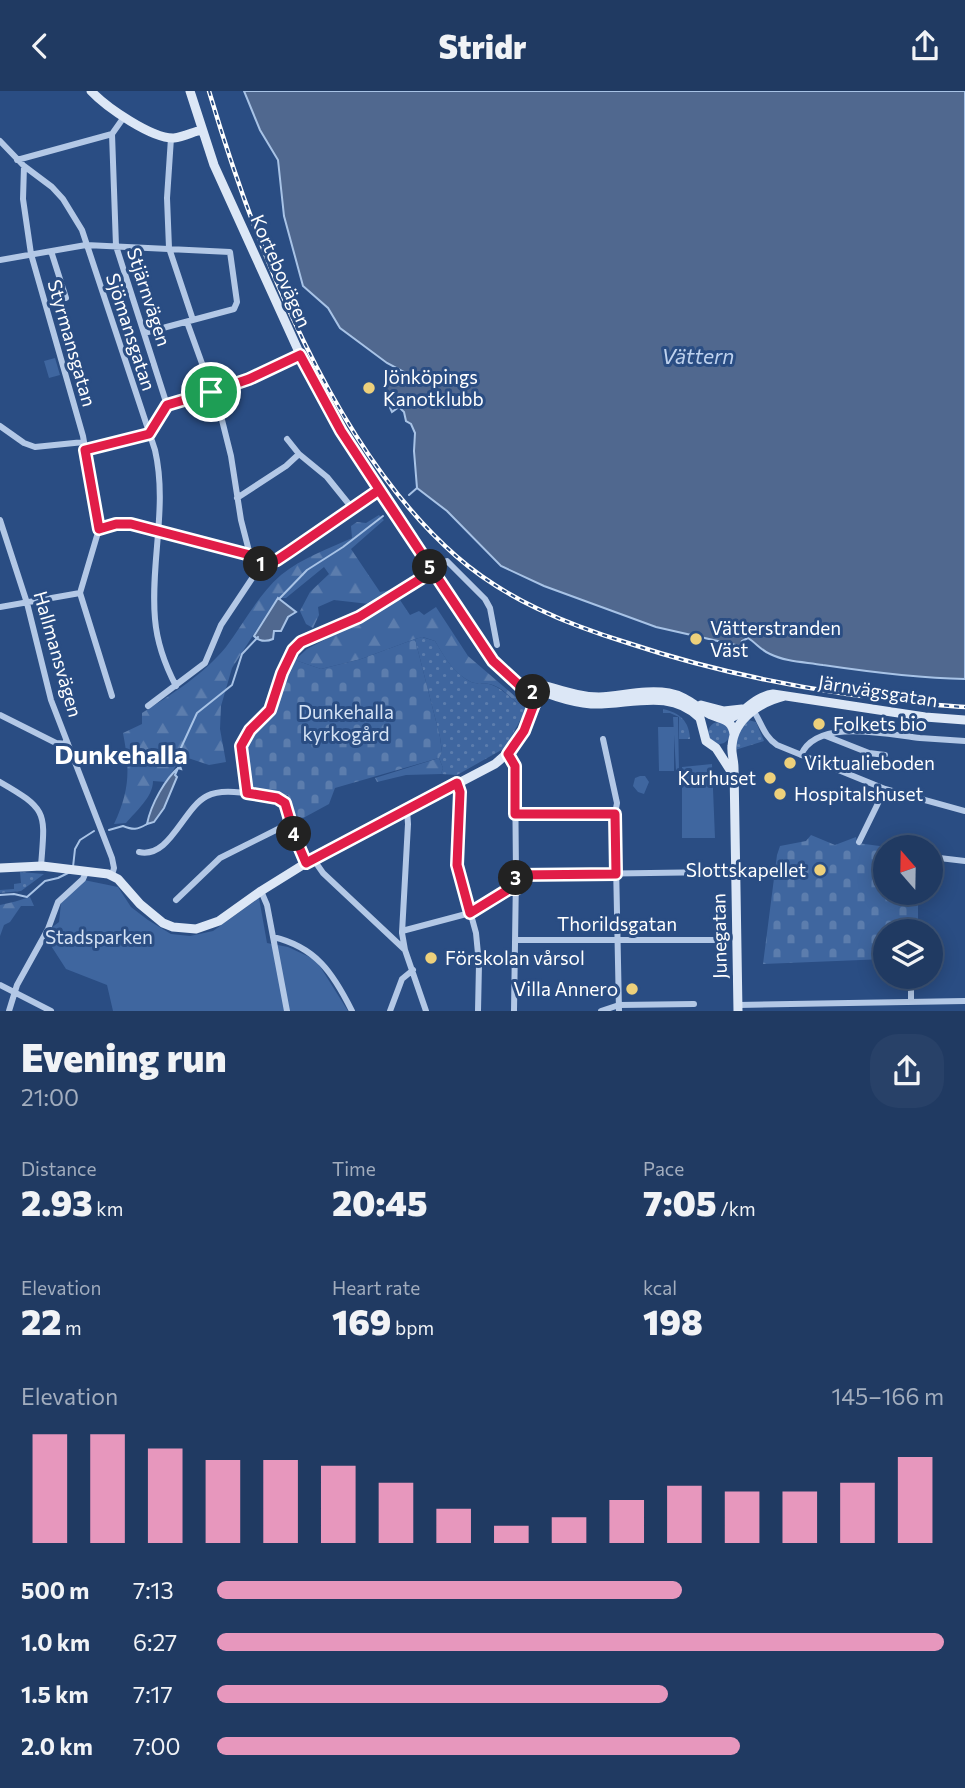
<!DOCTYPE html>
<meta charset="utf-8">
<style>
:root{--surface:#203a62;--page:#284168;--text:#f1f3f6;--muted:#a2adbe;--line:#3d5477;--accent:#e797bd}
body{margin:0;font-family:Commissioner,sans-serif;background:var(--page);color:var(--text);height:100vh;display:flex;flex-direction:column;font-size:26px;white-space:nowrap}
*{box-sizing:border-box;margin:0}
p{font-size:23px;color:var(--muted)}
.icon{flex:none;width:38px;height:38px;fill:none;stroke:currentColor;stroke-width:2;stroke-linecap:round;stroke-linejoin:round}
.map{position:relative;height:920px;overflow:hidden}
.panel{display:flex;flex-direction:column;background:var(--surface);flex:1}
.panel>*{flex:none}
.needle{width:46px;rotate:340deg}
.controls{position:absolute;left:873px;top:744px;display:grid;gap:14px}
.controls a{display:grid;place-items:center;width:70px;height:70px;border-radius:50%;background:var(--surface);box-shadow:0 4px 18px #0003,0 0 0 2px var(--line);font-size:35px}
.pin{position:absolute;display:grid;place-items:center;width:60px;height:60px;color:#fff;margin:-30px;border:4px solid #fff;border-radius:50%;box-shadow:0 2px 7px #0007}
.km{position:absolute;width:35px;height:35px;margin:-18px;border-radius:50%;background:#222;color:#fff;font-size:19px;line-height:35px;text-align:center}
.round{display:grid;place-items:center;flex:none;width:74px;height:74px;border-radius:28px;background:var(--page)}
.headline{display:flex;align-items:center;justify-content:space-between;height:119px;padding:0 21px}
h1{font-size:38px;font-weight:800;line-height:52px}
.figures{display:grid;grid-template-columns:repeat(3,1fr);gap:10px;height:119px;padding:7px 21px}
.figures div{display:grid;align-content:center}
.figures b{font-size:35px;font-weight:800}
.figures small{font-size:19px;font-weight:400}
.figures p{font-size:19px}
.chart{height:196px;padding:14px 21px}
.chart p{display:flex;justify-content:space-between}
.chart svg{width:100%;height:126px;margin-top:7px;stroke:var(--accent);stroke-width:6}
ul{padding:0 21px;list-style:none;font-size:23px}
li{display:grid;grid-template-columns:112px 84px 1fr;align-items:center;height:52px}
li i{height:18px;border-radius:9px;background:var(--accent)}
header{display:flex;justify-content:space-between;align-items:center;height:91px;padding:0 21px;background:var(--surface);font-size:32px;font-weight:800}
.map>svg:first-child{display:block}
.grass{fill:url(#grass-dots)}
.forest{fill:url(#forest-firs)}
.cemetery{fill:url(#cemetery-stones)}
.park{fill:#3f669f}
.water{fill:#50688f;stroke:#a8c3e6;stroke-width:2}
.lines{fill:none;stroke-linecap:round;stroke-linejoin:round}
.stream{stroke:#a8c3e6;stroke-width:2}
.street{stroke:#b3c8e6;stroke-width:6}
.secondary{stroke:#dce7f6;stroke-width:9}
.rail-casing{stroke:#fff;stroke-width:4.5}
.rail{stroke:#2a4d83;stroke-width:2;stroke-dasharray:5;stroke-linecap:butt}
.route-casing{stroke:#fff;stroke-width:14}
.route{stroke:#e11d48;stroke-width:9}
.poi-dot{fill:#edd07b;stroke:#2a4d83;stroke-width:2.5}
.labels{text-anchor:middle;stroke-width:6;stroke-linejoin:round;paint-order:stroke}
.street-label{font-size:19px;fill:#fff;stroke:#2a4d83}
.poi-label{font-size:19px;fill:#fff;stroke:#2a4d83;text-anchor:start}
.park-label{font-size:19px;fill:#d6e3f5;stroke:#2a4d83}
.water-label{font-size:21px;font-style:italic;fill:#bfd2ee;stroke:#2a4d83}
.district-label{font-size:26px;font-weight:bold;fill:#fff;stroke:#2a4d83}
</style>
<header><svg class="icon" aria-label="back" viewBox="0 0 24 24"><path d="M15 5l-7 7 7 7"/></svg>Stridr<svg class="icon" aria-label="share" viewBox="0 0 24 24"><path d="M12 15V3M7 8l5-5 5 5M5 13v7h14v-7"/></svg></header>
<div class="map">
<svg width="965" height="920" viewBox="0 0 965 920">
<defs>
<pattern id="grass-dots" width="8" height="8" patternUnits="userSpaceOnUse" patternTransform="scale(1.75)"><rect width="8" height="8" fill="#3f669f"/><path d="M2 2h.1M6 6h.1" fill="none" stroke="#5c7dad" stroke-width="1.8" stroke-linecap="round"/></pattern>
<pattern id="forest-firs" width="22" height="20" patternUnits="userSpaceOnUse" patternTransform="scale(1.75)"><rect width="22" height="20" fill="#3f669f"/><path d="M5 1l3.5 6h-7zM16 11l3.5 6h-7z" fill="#5c7dad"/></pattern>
<pattern id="cemetery-stones" width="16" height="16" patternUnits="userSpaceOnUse" patternTransform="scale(1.75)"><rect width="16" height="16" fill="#3f669f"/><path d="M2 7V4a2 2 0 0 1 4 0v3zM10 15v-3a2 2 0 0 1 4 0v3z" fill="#5c7dad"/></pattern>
</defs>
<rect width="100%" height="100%" fill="#2a4d83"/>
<!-- grass -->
<path class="grass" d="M422 546 435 550C445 566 453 582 471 591 478 594 486 591 492 594 503 598 510 607 519 613L523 612 527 617 505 657 457 684 441 683 443 677 439 667 442 661 440 646 415 548Z
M663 618C680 622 689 630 690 648H679V626L670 622H663Z
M748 629 756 631 764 650 735 659 740 638Z
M708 642a11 11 0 1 1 22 0a11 11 0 1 1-22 0Z
M20 781 44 783 21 800 0 802V799L14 798V793L21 792Z"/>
<!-- forest -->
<path class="forest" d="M379 424 384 429 351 458 380 501 391 499 392 503 369 513 334 509 318 516 319 524 313 537 306 533 300 520 310 501 329 483 324 476 286 507H277L232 577 221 615 220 638 226 671 209 674 182 665 166 691 153 690C153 706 136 720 126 732L114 733C130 699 130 678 123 642L142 633V622C171 604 204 583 226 556 244 532 258 504 281 484 302 467 328 458 352 447L351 435 357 431 366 432Z
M400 509 410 524 419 520 424 524 436 516 468 565 523 612 519 613C510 607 504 598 493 594 486 591 478 594 471 591 453 582 445 567 435 550L423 546 415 548 361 568 321 578 295 569 307 558Z
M439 667 443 677 441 683 406 684 377 691 375 687Z
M30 806 34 815H21L10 831 4 834 0 845V814C11 812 20 809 30 806Z"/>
<!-- cemetery -->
<path class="cemetery" d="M415 548 440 646 442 661 439 667 335 697 329 713 294 732 288 704C275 704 254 706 248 693V653L251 644 277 615 287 581 295 569 321 578 361 568Z
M811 744 835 754 856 746 857 752 887 756 886 802H918V840H886L885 868 763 873 777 764 780 755 806 750Z"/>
<!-- park -->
<path class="park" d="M55 267 60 284 49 287 44 270Z
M673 626H678L679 679H676Z
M658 636H674V680H659Z
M712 673 715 747H682V676Z
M640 685H645L649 691 644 703 638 701 633 695 635 687Z
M84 789 118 796 131 816 148 829 171 843 190 845 213 840 259 807 267 852 288 856 316 869 348 920H113L107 894 66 878 46 847 51 837 59 831 61 812Z"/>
<!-- water -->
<path class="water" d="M244 0H965V588C917 587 870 581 823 574 806 571 786 571 770 563 762 560 756 552 748 547L742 550 740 555 656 536 544 495 501 475 447 420 417 397 414 360 415 342 411 333 406 330 404 321 399 316 392 321 385 306V290L397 286 406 287V282L387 272 340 237 328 217 303 195 284 125 278 69 260 39Z
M278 507 296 521 288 526 281 540H274L273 548C266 551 259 550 254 545Z
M180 675 181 678 178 677 175 684 177 686 164 717 154 731 147 733C151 713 165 688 180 675Z"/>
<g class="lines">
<!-- stream -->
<path class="stream" d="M409 404 417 397
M279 508 307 479 343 456 383 425
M181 674 180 659 197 622 232 594 242 563 258 546
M109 739 123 735C133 739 137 739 147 733
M73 776 75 758 80 749 94 740
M0 804 14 803 27 806 45 790 58 787 70 781"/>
<!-- street -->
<path class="street" d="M124 26 112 43 116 155 167 314
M171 47 167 107 169 157 193 229
M0 50 24 75 52 96 63 108 82 139 155 359C168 415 150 472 155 528 157 552 165 574 176 595
M17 69 112 43
M24 75 23 108 31 163 83 345 99 438
M51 160 66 207
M0 169 86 154 230 161 237 211 234 218 144 242
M187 231 221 325 231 365 241 429 250 464
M0 335 24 352 35 356 84 351
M287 348 299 363 327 386 352 417
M85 358 149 343 167 314 249 288 300 264
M237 407 286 375 299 363
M0 429 27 512 51 609 112 767 114 777 112 784
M80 502 112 605
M0 516 80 502 99 438 116 433H131L250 464 261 474 277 469 289 461 379 399
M148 615 205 572 221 534 261 474
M751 616C761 629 763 645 777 654L885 698 965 720
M0 624 56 652 68 653
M826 645 869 662 885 664
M603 648 617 712 615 723 619 920
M508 663 515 675 516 784 514 920
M801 664C817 626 890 644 920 647 935 648 950 649 965 650
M0 691C49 719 45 722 41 775
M457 692 460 701 457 773 476 842 479 873 478 920
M247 702 241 655 250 639 270 619 282 581 293 559 301 551 359 526 447 470 485 508 490 517 497 554
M407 719 408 733 402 842 405 859 426 920
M515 723H615
M859 751 885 698
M139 761C170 768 183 717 207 705 220 698 241 701 255 704 265 705 278 705 285 712L290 732 306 772
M931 766 965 770
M314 769 323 782 404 858
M516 784 717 781
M261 800 267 814 287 920
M176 809 220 767 290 732
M402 840 470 822 509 798H516
M273 846C316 856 333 882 352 920
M515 849H719
M911 886V911
M0 894 51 920
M738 914 965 910
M9 920 17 894 48 838 58 811 83 788 86 781
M390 920 402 888 413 879
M601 920 619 914 694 913"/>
<!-- secondary -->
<path class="secondary" d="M91 0C106 16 152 48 174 47 183 46 193 41 201 39
M190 0 214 74 308 281 379 399 493 570C499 576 505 585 513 588 536 599 565 611 591 613 628 615 669 596 700 627L706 650 716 657 734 685
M546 595C564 600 581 606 599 606 622 605 646 598 669 602 686 605 696 616 711 624 722 629 732 628 734 643
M701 614 724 620 742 618
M726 629C744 623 753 606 773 603L925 626 965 629
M0 777 42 775 108 783 118 788 140 813 163 832 173 836 196 838 219 830 261 800 306 772 495 673C513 659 522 644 531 624 535 616 541 609 541 599
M738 920 734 677C734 669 731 662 732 655 734 627 761 611 785 605"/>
<defs>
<path id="rail" d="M209 0C255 155 333 357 456 465 505 508 566 533 628 552 700 576 772 592 847 603 887 608 925 614 965 616"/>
</defs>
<!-- rail casing -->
<use href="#rail" class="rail-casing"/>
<!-- rail -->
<use href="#rail" class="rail"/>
</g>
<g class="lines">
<defs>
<path id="route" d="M211 301 167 314 149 343 85 359 99 438 116 433H131L250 464 261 474 277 469 289 461 379 399C397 426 415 453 433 480L493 570 519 594 538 603 524 640 508 663 515 675V723H615L616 783 516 784V798H509L470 822 457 774 460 701 457 692 306 772 295 746 285 712 277 707 247 702 241 655 250 639 270 619 282 582 293 559 301 551 359 526 433 480 341 340 300 264 249 288 211 301"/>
</defs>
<!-- route casing -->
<use href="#route" class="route-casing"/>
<!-- route -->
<use href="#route" class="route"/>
</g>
<!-- markers -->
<g class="poi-dot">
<circle cx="369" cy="297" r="7"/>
<circle cx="696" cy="548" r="7"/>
<circle cx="819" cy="633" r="7"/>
<circle cx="790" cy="672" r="7"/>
<circle cx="770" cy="687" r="7"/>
<circle cx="780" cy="703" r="7"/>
<circle cx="820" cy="779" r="7"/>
<circle cx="431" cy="867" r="7"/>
<circle cx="632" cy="898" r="7"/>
</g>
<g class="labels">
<!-- street labels -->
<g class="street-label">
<text transform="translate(281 180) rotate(66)" y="7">Kortebovägen</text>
<text transform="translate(149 206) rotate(72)" y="7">Stjärnvägen</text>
<text transform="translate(131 241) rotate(72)" y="7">Sjömansgatan</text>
<text transform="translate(72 252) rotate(74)" y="7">Styrmansgatan</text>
<text transform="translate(58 563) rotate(74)" y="7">Hallmansvägen</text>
<text transform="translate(878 600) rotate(9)" y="7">Järnvägsgatan</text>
<text x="617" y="840">Thorildsgatan</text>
<text transform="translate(719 845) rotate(-91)" y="7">Junegatan</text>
</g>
<!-- poi labels -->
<g class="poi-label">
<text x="383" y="293">Jönköpings<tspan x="383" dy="22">Kanotklubb</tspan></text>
<text x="710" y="544">Vätterstranden<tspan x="710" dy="22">Väst</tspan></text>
<text x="833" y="640">Folkets bio</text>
<text x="804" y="679">Viktualieboden</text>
<text x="756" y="694" text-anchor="end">Kurhuset</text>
<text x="794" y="710">Hospitalshuset</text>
<text x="806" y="786" text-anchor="end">Slottskapellet</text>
<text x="445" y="874">Förskolan vårsol</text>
<text x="618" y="905" text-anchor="end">Villa Annero</text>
</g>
<!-- park labels -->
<g class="park-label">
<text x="346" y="628">Dunkehalla<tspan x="346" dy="22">kyrkogård</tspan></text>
<text x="99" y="853">Stadsparken</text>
</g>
<!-- water labels -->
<g class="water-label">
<text x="698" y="273">Vättern</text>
</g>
<!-- district labels -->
<g class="district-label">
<text x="121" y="673">Dunkehalla</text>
</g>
</g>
</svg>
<div class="controls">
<a><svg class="needle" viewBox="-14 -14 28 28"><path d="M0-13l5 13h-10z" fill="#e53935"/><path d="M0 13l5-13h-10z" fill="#a2adbe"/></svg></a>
<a><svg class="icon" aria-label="layers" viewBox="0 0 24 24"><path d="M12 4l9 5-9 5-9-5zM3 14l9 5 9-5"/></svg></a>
</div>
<div class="pin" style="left:211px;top:301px;background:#1e9e55"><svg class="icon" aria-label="arrive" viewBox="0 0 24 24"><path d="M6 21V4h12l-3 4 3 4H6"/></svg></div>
<b class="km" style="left:261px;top:473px">1</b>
<b class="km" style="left:533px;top:601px">2</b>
<b class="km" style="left:516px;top:787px">3</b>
<b class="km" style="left:294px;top:743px">4</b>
<b class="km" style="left:430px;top:476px">5</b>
</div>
<section class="panel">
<div class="headline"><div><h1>Evening run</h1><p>21:00</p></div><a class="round"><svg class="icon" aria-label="share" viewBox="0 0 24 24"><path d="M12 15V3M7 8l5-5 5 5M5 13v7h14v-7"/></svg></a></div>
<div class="figures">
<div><p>Distance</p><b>2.93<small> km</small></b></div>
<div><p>Time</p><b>20:45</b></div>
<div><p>Pace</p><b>7:05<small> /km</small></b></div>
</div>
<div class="figures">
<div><p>Elevation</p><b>22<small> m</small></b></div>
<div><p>Heart rate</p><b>169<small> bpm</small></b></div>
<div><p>kcal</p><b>198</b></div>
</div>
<div class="chart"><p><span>Elevation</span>145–166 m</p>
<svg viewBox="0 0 160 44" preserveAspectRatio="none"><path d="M5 44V6M15 44V6M25 44V11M35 44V15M45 44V15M55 44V17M65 44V23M75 44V32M85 44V38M95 44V35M105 44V29M115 44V24M125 44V26M135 44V26M145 44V23M155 44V14"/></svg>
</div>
<ul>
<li><b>500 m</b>7:13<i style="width:64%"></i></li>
<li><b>1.0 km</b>6:27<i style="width:100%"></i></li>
<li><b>1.5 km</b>7:17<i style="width:62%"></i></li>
<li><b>2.0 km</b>7:00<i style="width:72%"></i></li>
</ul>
</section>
